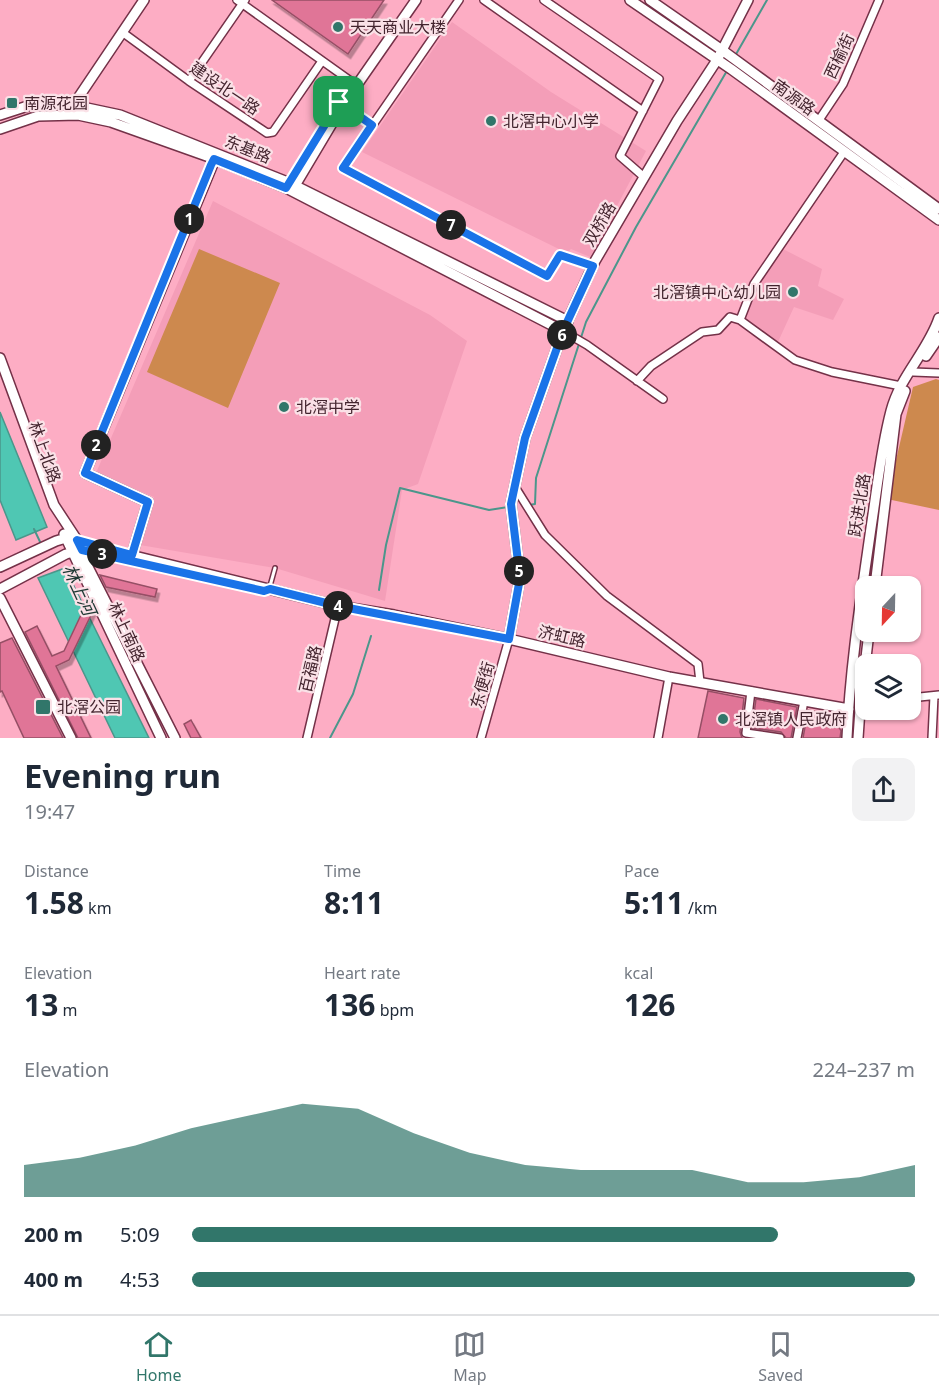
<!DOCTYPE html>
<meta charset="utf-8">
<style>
:root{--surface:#fff;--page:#f2f2f3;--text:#1f2937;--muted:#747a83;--line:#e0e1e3;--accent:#31766a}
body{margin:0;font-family:"Noto Sans","Noto Sans SC",sans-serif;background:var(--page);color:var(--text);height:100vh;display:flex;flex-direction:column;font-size:22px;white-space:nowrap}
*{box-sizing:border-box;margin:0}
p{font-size:20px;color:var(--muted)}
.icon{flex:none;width:33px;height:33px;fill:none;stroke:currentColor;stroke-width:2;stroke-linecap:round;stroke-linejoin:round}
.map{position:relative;height:738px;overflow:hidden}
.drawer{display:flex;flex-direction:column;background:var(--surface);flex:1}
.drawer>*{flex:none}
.needle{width:39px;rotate:202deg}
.tools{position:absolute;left:855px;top:576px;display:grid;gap:12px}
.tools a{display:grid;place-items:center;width:66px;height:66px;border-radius:12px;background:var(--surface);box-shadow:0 2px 4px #0004;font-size:30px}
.pin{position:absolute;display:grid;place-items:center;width:51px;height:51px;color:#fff;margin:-26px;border-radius:12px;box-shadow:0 3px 9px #0006}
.km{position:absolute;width:30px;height:30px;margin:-15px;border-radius:50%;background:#222;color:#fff;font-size:16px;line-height:30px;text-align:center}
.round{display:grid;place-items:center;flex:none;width:63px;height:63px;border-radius:12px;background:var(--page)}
.head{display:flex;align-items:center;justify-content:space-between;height:102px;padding:0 24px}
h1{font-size:33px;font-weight:700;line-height:45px}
.stats{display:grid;grid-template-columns:repeat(3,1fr);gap:9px;height:102px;padding:6px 24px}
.stats div{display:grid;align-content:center}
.stats b{font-size:30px;font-weight:700}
.stats small{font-size:16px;font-weight:400}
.stats p{font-size:16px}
.chart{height:168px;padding:12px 24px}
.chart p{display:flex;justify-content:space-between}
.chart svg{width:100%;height:108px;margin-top:6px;fill:var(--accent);opacity:.7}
ul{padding:0 24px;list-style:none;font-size:20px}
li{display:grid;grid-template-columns:96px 72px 1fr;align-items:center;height:45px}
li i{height:15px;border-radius:8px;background:var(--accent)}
.dock{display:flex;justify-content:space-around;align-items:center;height:84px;border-top:2px solid var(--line);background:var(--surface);font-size:16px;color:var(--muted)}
.dock a{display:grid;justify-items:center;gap:3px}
.dock .on{color:var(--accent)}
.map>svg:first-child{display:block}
.built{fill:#f49eb8}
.green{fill:#cd894e}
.water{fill:#4fc7b3;stroke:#4b968b;stroke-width:1.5}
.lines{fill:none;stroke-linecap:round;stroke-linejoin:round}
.stream{stroke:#4b968b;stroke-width:2}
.building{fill:#e07497;stroke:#954f65;stroke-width:1.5;filter:url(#shadow)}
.lane-casing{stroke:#743148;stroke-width:6}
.street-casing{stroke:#743148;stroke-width:10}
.secondary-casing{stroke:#743148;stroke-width:12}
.lane{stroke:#fff;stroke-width:3}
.street{stroke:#fff;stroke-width:7}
.secondary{stroke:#fff;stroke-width:9}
.route-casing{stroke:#fff;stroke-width:12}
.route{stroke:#1a73e8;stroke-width:8}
.poi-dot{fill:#31766a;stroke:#fae1e7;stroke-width:2}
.labels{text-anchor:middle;stroke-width:4.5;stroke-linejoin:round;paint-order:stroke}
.poi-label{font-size:16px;fill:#43242e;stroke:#fae1e7;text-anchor:start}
.street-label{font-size:16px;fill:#43242e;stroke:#fae1e7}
.water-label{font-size:18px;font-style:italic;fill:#1f3934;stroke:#fae1e7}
</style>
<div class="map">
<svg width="939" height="738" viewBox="0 0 939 738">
<defs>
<filter id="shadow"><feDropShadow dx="2.5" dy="4.5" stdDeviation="0" flood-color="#0004"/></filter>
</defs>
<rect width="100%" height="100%" fill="#fdadc4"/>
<!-- built -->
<path class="built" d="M452 22 551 92 646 151 590 257 571 249 567 253 362 152Z
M213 201 430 315 467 341 418 484 402 490 385 601 275 568 140 545 154 497 96 473Z
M783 249 822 269 818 286 844 299 833 320 794 307 777 344 744 319 758 285Z"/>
<!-- green -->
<path class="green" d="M199 249 280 283 228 408 147 372Z
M936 379 939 380V510L887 499 913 387Z"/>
<!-- water -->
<path class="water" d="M0 412 47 527 16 540 0 500Z
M65 568 149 738H115L38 578Z"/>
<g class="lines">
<!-- stream -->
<path class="stream" d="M735 56 767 0
M529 505 535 504 536 478 586 322 636 227 728 69
M34 529 42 546
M379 590 386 545 400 488 489 510 508 507
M330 738 353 694 371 636"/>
</g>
<!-- building -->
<path class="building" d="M272 0H384L348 54Z
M100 575 157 589 155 597 106 587Z
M88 600 93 611 69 660 56 666 91 738H78L25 632 37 626 52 656 64 651Z
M12 638 63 738H24L2 691 0 692V643Z
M708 691 744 698 740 732 742 738H698Z
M756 699 797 707 791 738H786L781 732 752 728Z
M808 710 824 713 835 720 841 731 840 738H803Z
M191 720 201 738H191L184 724Z"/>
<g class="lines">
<defs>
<path id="lane" d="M270 586 275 568"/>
<path id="street" d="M237 0 352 82
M459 0 343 168 547 276 560 255 593 266
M484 0 643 111
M544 0 659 79 620 156 644 177
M122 32 189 81 267 133 273 132 322 61
M189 81 245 0
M339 102 372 125
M819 120 843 84 879 0
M740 320 795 360 832 372 901 386
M563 331 587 345 663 399
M913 372 939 373
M637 381 651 366 702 332 718 330 730 317 740 320 754 284 844 152
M515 487 545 535 607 596 698 664 700 682
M751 691 746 733 780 738
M910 698 939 695
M307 738 338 606
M481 738 509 639
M658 738 669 677
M797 738 804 701
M932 738 934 696"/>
<path id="secondary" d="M630 0 731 69 939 220
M650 0 722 50 939 209
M70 110 144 0
M0 115 40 102 73 105 120 115 290 183 568 321
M0 129 38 116 78 115 111 122 215 159 286 188 563 331
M293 189 343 105 416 0
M926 356 939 337
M0 358 54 505 77 540 87 565 175 738
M64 534 161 738
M132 555 148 502 85 473 215 159
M0 567 56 541 66 538 106 549 338 606 394 615 509 639 669 677 849 709
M875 586 896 414 905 391
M0 589 66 554 82 550 104 554
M0 598 71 738
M509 639 520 578 511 504 525 438 563 331 595 261 677 121 717 60 748 0
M847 738C850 668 861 598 871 528 877 489 881 449 891 411 900 376 928 351 939 318
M858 738 860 709 869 632"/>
</defs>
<!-- lane casing -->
<use href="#lane" class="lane-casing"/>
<!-- street casing -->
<use href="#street" class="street-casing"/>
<!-- secondary casing -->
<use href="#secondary" class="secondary-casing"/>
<!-- lane -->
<use href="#lane" class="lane"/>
<!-- street -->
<use href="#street" class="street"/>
<!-- secondary -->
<use href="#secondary" class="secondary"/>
</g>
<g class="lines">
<defs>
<path id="route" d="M339 102 372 125 343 168 547 276 560 255 593 266 563 331 525 438 511 504 520 578 509 639 338 606 270 589 264 591 82 550 77 540 132 555 148 502 85 473 211 165 214 159 286 188Z"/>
</defs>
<!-- route casing -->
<use href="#route" class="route-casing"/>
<!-- route -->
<use href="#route" class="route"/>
</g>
<!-- markers -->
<g class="poi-dot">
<circle cx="338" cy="27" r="6"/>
<rect x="6" y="97" width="12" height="12" rx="3"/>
<circle cx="491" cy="121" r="6"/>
<circle cx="793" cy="292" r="6"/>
<circle cx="284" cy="407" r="6"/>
<rect x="35" y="699" width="16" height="16" rx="3"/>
<circle cx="723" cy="719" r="6"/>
</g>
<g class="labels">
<!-- poi labels -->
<g class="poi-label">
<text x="350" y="33">天天商业大楼</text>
<text x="24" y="109">南源花园</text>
<text x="503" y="127">北滘中心小学</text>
<text x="781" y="298" text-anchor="end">北滘镇中心幼儿园</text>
<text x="296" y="413">北滘中学</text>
<text x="57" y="713">北滘公园</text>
<text x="735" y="725">北滘镇人民政府</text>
</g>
<!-- street labels -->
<g class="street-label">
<text transform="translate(839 56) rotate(-65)" y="6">西榆街</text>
<text transform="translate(225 88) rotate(34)" y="6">建设北一路</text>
<text transform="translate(794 97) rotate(36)" y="6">南源路</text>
<text transform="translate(248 149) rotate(22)" y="6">东基路</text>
<text transform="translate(599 224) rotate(-60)" y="6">双桥路</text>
<text transform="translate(45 452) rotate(70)" y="6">林上北路</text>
<text transform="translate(859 505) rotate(-81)" y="6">跃进北路</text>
<text transform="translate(127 632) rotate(65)" y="6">林上南路</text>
<text transform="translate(562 636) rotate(13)" y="6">济虹路</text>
<text transform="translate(310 669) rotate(-77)" y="6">百福路</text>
<text transform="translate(482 685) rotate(-74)" y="6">东便街</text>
</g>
<!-- water labels -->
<g class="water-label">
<text transform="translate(79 590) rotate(65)" y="6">林上河</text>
</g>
</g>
</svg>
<div class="tools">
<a><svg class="needle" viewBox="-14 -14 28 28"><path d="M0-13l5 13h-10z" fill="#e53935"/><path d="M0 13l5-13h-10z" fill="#747a83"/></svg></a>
<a><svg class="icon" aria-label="layers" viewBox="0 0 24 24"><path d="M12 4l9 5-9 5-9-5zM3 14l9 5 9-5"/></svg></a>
</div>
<div class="pin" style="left:339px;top:102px;background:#1e9e55"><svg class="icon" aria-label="arrive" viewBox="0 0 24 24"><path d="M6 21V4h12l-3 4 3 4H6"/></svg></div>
<b class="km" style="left:189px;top:219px">1</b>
<b class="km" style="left:96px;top:445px">2</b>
<b class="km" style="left:102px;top:554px">3</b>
<b class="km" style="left:338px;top:606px">4</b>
<b class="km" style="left:519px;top:571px">5</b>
<b class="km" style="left:562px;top:335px">6</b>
<b class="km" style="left:451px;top:225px">7</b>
</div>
<section class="drawer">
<div class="head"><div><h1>Evening run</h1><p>19:47</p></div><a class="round"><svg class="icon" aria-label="share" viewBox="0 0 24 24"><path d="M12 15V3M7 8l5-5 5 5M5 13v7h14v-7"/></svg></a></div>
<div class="stats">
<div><p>Distance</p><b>1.58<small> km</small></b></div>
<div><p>Time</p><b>8:11</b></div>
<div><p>Pace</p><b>5:11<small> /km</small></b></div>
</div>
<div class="stats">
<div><p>Elevation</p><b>13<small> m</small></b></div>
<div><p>Heart rate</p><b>136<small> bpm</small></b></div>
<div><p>kcal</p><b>126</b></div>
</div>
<div class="chart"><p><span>Elevation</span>224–237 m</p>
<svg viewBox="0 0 160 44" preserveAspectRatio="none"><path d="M0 44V31L10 28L20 23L30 16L40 11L50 6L60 8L70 18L80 26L90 31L100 33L110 33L120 33L130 38L140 38L150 36L160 31V44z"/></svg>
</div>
<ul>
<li><b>200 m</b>5:09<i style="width:81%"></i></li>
<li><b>400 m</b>4:53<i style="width:100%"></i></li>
</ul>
</section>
<nav class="dock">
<a class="on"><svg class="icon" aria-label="home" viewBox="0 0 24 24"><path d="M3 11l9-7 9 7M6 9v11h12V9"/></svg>Home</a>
<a><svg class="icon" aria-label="map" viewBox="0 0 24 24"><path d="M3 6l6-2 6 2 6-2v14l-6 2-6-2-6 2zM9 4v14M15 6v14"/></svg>Map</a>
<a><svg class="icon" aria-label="saved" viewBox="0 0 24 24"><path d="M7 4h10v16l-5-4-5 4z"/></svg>Saved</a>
</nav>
